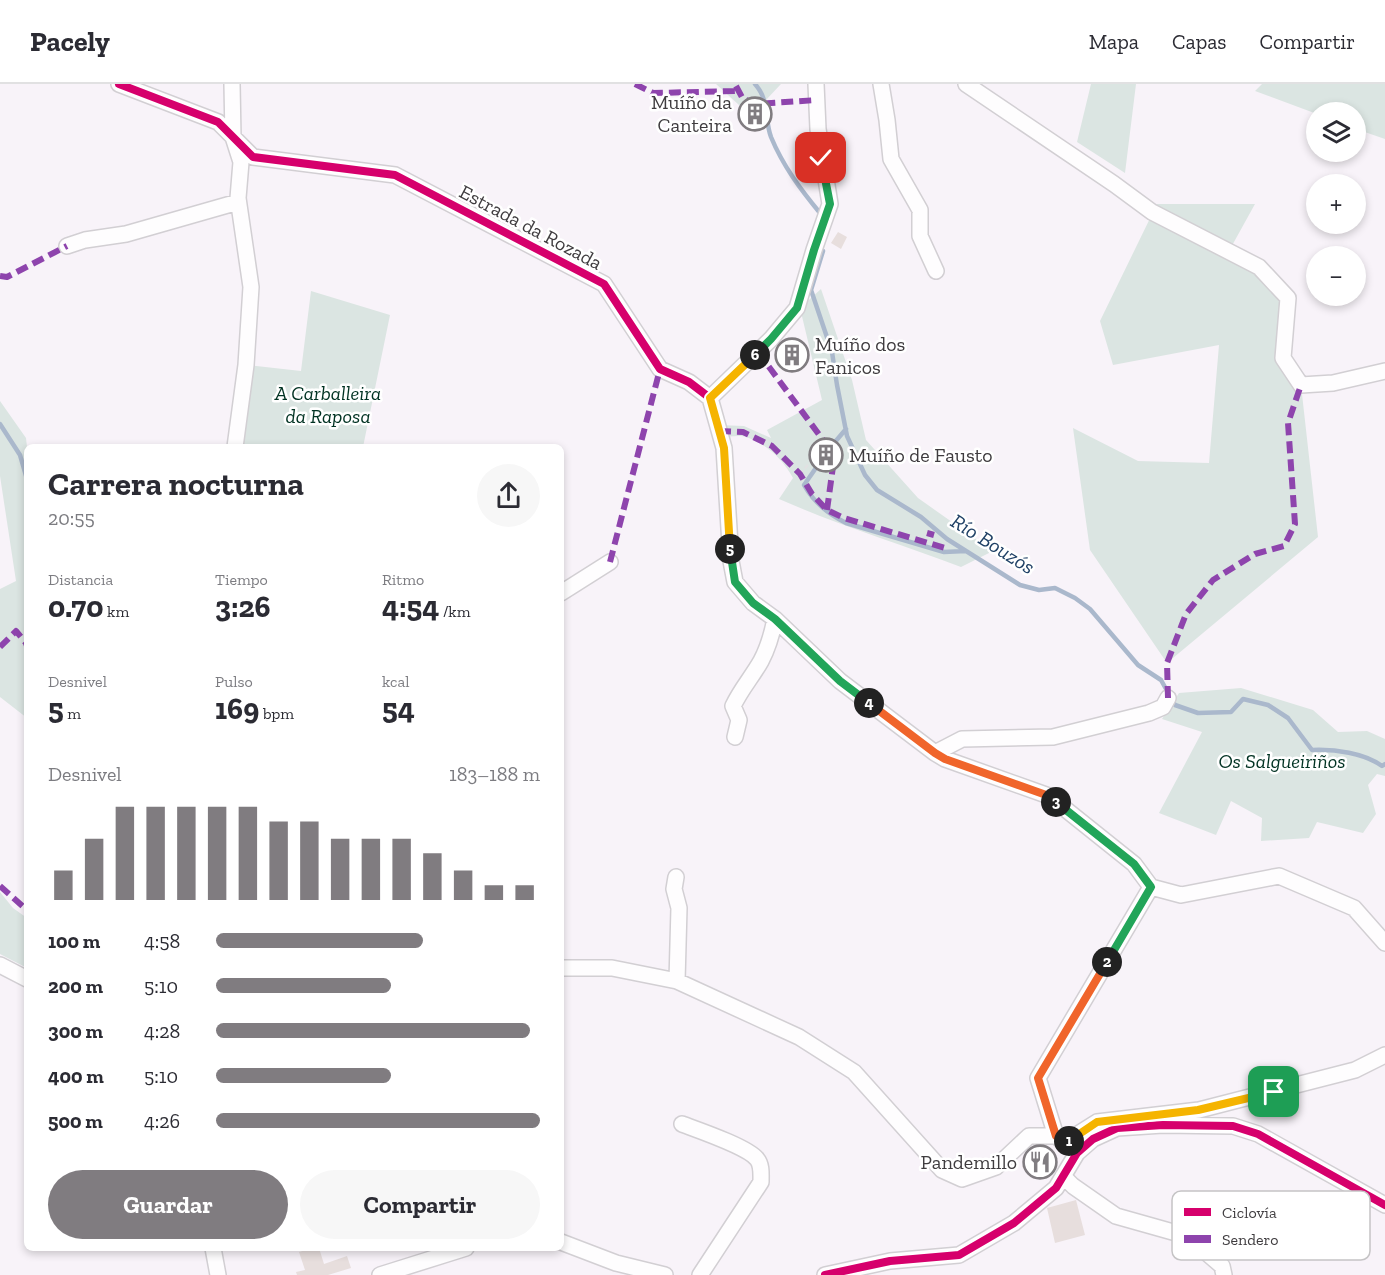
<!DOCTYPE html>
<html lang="es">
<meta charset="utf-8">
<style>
:root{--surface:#fff;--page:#f7f7f7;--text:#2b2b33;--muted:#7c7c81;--line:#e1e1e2;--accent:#807c80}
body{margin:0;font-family:"Zilla Slab",serif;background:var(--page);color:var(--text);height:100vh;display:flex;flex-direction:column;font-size:22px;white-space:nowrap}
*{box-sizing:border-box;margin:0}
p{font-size:20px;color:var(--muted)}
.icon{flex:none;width:33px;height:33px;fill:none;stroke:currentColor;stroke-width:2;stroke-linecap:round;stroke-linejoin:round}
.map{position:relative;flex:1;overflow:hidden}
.panel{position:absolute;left:24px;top:360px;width:540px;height:807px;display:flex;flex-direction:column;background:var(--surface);border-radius:9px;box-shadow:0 3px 9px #0003}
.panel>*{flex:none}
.fabs{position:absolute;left:1306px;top:18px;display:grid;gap:12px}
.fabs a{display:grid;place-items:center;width:60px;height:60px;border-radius:50%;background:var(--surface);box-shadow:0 3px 9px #0003;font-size:30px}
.pin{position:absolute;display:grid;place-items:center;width:51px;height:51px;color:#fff;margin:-26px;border-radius:12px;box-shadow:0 3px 9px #0006}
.km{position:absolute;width:30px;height:30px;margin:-15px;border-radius:50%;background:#222;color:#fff;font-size:16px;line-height:30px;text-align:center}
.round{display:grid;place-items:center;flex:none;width:63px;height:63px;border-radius:32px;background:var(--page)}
.headline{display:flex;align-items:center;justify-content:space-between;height:102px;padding:0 24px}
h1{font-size:33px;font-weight:800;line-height:45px}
.figures{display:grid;grid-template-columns:repeat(3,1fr);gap:9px;height:102px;padding:6px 24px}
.figures div{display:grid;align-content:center}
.figures b{font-size:30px;font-weight:800}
.figures small{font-size:16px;font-weight:400}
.figures p{font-size:16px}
.chart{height:168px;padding:12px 24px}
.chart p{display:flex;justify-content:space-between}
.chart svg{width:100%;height:108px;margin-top:6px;stroke:var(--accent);stroke-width:6}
.cta{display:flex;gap:12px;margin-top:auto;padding:12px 24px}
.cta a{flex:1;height:69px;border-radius:36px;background:var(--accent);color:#fff;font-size:24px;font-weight:800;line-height:69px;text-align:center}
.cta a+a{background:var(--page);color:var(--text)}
ul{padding:0 24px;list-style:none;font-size:20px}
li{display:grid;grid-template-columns:96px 72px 1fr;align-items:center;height:45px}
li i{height:15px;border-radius:8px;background:var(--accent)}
header{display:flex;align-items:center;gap:36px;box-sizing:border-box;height:84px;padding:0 30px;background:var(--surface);border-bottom:2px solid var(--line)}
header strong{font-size:28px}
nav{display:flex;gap:33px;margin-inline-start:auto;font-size:21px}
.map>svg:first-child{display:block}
.green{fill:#dbe5e2}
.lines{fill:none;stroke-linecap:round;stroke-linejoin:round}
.stream{stroke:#aab8cc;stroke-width:4.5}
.building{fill:#e7dedd}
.minor-casing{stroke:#d2cfd3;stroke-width:18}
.path{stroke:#e2e0e2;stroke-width:2;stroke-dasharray:4.5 3;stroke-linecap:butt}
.minor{stroke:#fefdfe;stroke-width:15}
.quiet{stroke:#8e44ad;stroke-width:6;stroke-dasharray:12 6;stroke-linecap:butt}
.cycleway-casing{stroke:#fff;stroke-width:11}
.cycleway{stroke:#d6006c;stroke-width:8}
.split-1-casing{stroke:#fff;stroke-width:12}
.split-2-casing{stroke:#fff;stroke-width:12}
.split-3-casing{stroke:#fff;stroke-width:12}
.split-4-casing{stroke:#fff;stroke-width:12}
.split-5-casing{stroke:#fff;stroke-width:12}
.split-6-casing{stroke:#fff;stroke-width:12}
.split-7-casing{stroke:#fff;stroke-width:12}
.split-1{stroke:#f5b400;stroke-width:8}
.split-2{stroke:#f0652b;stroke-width:8}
.split-3{stroke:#22a559;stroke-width:8}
.split-4{stroke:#f0652b;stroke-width:8}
.split-5{stroke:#22a559;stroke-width:8}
.split-6{stroke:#f5b400;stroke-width:8}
.split-7{stroke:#22a559;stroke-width:8}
.labels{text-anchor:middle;stroke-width:5;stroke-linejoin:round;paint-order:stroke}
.poi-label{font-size:20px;fill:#3f3c3f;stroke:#fff;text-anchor:end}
.street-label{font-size:20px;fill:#3f3c3f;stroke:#fff}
.park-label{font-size:20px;font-style:italic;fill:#003222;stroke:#fff}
.water-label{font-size:21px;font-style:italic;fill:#204166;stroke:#fff}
.key{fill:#fff;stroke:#c5c4c5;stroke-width:1.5}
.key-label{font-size:16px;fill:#3f3c3f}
</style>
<header>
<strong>Pacely</strong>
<nav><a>Mapa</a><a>Capas</a><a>Compartir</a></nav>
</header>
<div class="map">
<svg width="1385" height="1191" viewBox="0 0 1385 1191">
<rect width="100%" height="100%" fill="#f8f3f9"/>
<!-- green -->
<path class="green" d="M716 0H781L751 32Z
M1091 0H1136L1125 89 1077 58Z
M1262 0H1385V55L1356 45V28H1317V30L1255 7Z
M1157 120H1255L1229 167 1288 214 1283 274 1301 301 1318 453 1167 579 1090 466 1073 344 1138 377 1209 379 1219 261 1113 281 1100 237Z
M821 205 852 296 866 356 918 414 993 467 961 483C900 460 838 441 779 415L793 394C783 375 767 360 746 353 739 351 729 353 721 353L718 341 744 342 771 354 767 346 822 316 800 224Z
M311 207 390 231 363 363H235L246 281 301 287Z
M0 317 26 354 27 363V634L0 613V505L16 497 0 392Z
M1241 604 1313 626 1338 648 1367 647 1385 655V692L1377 690 1368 701 1376 730 1363 749 1317 738 1309 754 1261 757 1262 734 1231 717 1216 751 1159 729 1202 648 1162 635 1179 609Z
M0 808 13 824 27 834V884L0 870Z"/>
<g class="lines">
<!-- stream -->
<path class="stream" d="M755 0C770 17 764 34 771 53 783 82 801 106 820 129
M823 167 811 206 832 268 837 301 847 352 865 391 877 406 921 433 947 455 1020 501 1039 506 1055 504 1075 514 1090 525 1138 581 1161 596 1175 621 1198 629 1231 628 1243 615 1268 621 1288 634 1312 666C1335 665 1364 669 1382 682L1385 680
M0 340 20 371 27 395
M829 365 846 345
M818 381 804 401C814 419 828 430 846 439L944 468 966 467"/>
</g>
<!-- building -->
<path class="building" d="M759 22 763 35 750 38 747 25Z
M838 148 847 153 841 165 831 159Z
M789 260 804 273 796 281 781 268Z
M826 363 834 370 827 379 818 372Z
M1036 1062 1058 1074 1047 1091 1036 1084 1033 1090 1022 1083Z
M1076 1116 1085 1151 1055 1159 1047 1124Z
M313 1164H319L324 1180 347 1172 351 1184 328 1191H297L296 1188 305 1186 299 1168Z"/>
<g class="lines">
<defs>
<path id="minor" d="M119 0 218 38 253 73 395 91 604 200 660 285 689 298 710 314 724 364 731 477 735 498 753 519 775 535 840 597 935 669 945 675 1049 712 1134 780 1151 803 1038 994 1056 1052 1077 1069
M232 0 233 53 241 78 238 114 251 203 246 281 235 363
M881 0 887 36 891 75 920 126V152L936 187
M966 0 1114 100 1152 128 1259 183 1288 214 1283 274 1301 301 1333 299 1385 287
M67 162 85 156 126 150 238 118
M710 314 771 255 797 224 814 166 830 120 818 45 816 0
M561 509 610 478
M735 653 739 636 733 622C741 605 752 593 761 577 768 564 772 550 775 535
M935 669 962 655 1053 653 1149 629 1163 623 1168 614
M676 793 674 805 679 824 677 897
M1151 803 1181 811 1279 792 1354 824 1385 859
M0 881 27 895
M561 884H612L677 897 799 953 854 988 942 1086 962 1095 996 1083 1029 1052H1056
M682 1040C698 1046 748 1063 757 1075 762 1081 761 1090 761 1098L700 1191
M1067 1061 1070 1055 1097 1038 1199 1026 1355 986 1385 971
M1063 1092 1073 1102 1116 1132 1187 1152 1222 1182 1224 1191
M561 1158 616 1179 665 1191
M213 1164 218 1191
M380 1191 466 1164
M825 1191 890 1177 959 1171 1014 1139 1056 1104 1077 1069 1093 1055 1117 1044 1163 1041 1233 1042 1258 1050 1385 1121"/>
</defs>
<!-- minor casing -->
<use href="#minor" class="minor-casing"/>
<!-- path -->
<path class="path" d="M800 390 826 360 835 368
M921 457 927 449"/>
<!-- minor -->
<use href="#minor" class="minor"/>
<!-- quiet -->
<path class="quiet" d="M635 0 653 9 738 7
M736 2 743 15 756 20 817 16
M0 192 7 193 67 162
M758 268 826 360
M719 347 743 348 772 362 800 390 812 410 827 426 844 434 945 464
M827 426 835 368
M927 449 934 451
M610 478 660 285
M0 563 16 547 26 559 27 562
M1168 614 1167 579 1186 530 1213 496 1255 470 1284 462 1295 440 1288 339 1301 301
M0 802 27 826"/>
<defs>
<path id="cycleway" d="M119 0 218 38 253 73 395 91 604 200 660 285 689 298 710 314 724 364 731 477 735 498 753 519 775 535 840 597 935 669 945 675 1049 712 1134 780 1151 803 1038 994 1056 1052 1077 1069
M825 1191 890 1177 959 1171 1014 1139 1056 1104 1077 1069 1093 1055 1117 1044 1163 1041 1233 1042 1258 1050 1385 1121"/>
</defs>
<!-- cycleway casing -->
<use href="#cycleway" class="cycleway-casing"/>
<!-- cycleway -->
<use href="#cycleway" class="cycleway"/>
</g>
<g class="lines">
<defs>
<path id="split-1" d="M1069 1057 1097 1038 1198 1026 1274 1008"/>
<path id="split-2" d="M1069 1057 1067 1061 1056 1052 1038 994 1107 878"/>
<path id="split-3" d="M1056 718 1134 780 1151 803 1107 878"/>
<path id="split-4" d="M869 619 935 669 945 675 1049 712 1056 718"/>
<path id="split-5" d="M730 465 735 498 753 519 775 535 840 597 869 619"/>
<path id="split-6" d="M730 465 724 364 710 314 755 271"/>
<path id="split-7" d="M755 271 771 255 797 224 814 166 830 120 821 74"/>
</defs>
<!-- split-1 casing -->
<use href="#split-1" class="split-1-casing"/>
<!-- split-2 casing -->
<use href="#split-2" class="split-2-casing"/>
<!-- split-3 casing -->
<use href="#split-3" class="split-3-casing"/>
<!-- split-4 casing -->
<use href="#split-4" class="split-4-casing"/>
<!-- split-5 casing -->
<use href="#split-5" class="split-5-casing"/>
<!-- split-6 casing -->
<use href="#split-6" class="split-6-casing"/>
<!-- split-7 casing -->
<use href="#split-7" class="split-7-casing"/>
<!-- split-1 -->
<use href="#split-1" class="split-1"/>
<!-- split-2 -->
<use href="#split-2" class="split-2"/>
<!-- split-3 -->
<use href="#split-3" class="split-3"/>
<!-- split-4 -->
<use href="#split-4" class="split-4"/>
<!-- split-5 -->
<use href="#split-5" class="split-5"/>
<!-- split-6 -->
<use href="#split-6" class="split-6"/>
<!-- split-7 -->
<use href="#split-7" class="split-7"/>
</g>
<!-- icons -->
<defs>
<symbol id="building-ring" viewBox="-11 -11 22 22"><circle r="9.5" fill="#fff" stroke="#807c80" stroke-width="1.5"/><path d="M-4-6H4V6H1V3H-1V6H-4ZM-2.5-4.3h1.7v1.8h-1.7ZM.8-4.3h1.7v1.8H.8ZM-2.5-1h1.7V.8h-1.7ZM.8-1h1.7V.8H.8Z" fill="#807c80"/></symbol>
<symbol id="restaurant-ring" viewBox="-11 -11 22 22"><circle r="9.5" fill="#fff" stroke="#807c80" stroke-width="1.5"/><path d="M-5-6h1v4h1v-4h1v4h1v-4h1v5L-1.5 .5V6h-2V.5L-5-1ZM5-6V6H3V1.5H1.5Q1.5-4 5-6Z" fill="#807c80"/></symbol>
</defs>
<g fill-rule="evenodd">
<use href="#building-ring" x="736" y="11" width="38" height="38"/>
<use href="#building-ring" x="773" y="252" width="38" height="38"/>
<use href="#building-ring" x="807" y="352" width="38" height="38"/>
<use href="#restaurant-ring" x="1021" y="1059" width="38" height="38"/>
</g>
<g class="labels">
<!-- poi labels -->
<g class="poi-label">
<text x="732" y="25">Muíño da<tspan x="732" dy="23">Canteira</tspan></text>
<text x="815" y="267" text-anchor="start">Muíño dos<tspan x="815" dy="23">Fanicos</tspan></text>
<text x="849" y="378" text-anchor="start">Muíño de Fausto</text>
<text x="1017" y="1085">Pandemillo</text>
</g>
<!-- street labels -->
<g class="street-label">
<text transform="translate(531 143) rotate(28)" y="7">Estrada da Rozada</text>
</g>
<!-- park labels -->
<g class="park-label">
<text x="328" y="316">A Carballeira<tspan x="328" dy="23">da Raposa</tspan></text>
<text x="1282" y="684">Os Salgueiriños</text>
</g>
<!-- water labels -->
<g class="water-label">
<text transform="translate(993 460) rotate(32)" y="7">Río Bouzós</text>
</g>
</g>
<!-- legend -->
<rect x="1172" y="1107" width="198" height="69" rx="9" class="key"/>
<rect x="1184" y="1124" width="27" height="8" fill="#d6006c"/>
<rect x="1184" y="1151" width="27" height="8" fill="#8e44ad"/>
<g class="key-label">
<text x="1222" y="1134">Ciclovía</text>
<text x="1222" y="1161">Sendero</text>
</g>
</svg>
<div class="fabs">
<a><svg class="icon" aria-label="layers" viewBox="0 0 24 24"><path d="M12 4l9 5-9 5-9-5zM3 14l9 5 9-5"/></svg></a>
<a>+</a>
<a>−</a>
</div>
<div class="pin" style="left:1274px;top:1008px;background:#1e9e55"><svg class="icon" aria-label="arrive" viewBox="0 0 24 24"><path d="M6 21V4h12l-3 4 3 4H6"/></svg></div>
<div class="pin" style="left:821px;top:74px;background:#d93025"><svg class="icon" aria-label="check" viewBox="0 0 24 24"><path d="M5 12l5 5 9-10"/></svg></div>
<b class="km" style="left:1069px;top:1057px">1</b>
<b class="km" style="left:1107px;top:878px">2</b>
<b class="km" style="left:1056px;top:718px">3</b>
<b class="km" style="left:869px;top:619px">4</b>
<b class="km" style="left:730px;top:465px">5</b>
<b class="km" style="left:755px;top:271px">6</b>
<section class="panel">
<div class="headline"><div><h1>Carrera nocturna</h1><p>20:55</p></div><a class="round"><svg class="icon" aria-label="share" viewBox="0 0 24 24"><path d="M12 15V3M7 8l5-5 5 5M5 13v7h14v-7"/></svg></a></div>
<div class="figures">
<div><p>Distancia</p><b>0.70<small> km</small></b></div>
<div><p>Tiempo</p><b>3:26</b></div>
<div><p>Ritmo</p><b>4:54<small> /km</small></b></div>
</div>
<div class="figures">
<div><p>Desnivel</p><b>5<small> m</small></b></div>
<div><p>Pulso</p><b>169<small> bpm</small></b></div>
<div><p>kcal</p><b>54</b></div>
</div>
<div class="chart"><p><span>Desnivel</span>183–188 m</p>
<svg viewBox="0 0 160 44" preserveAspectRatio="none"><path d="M5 44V32M15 44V19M25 44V6M35 44V6M45 44V6M55 44V6M65 44V6M75 44V12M85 44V12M95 44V19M105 44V19M115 44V19M125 44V25M135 44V32M145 44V38M155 44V38"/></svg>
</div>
<ul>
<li><b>100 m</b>4:58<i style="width:64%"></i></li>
<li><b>200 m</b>5:10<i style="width:54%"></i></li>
<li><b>300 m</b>4:28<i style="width:97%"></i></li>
<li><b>400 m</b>5:10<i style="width:54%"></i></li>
<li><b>500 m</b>4:26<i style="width:100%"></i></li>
</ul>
<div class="cta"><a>Guardar</a><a>Compartir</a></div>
</section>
</div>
